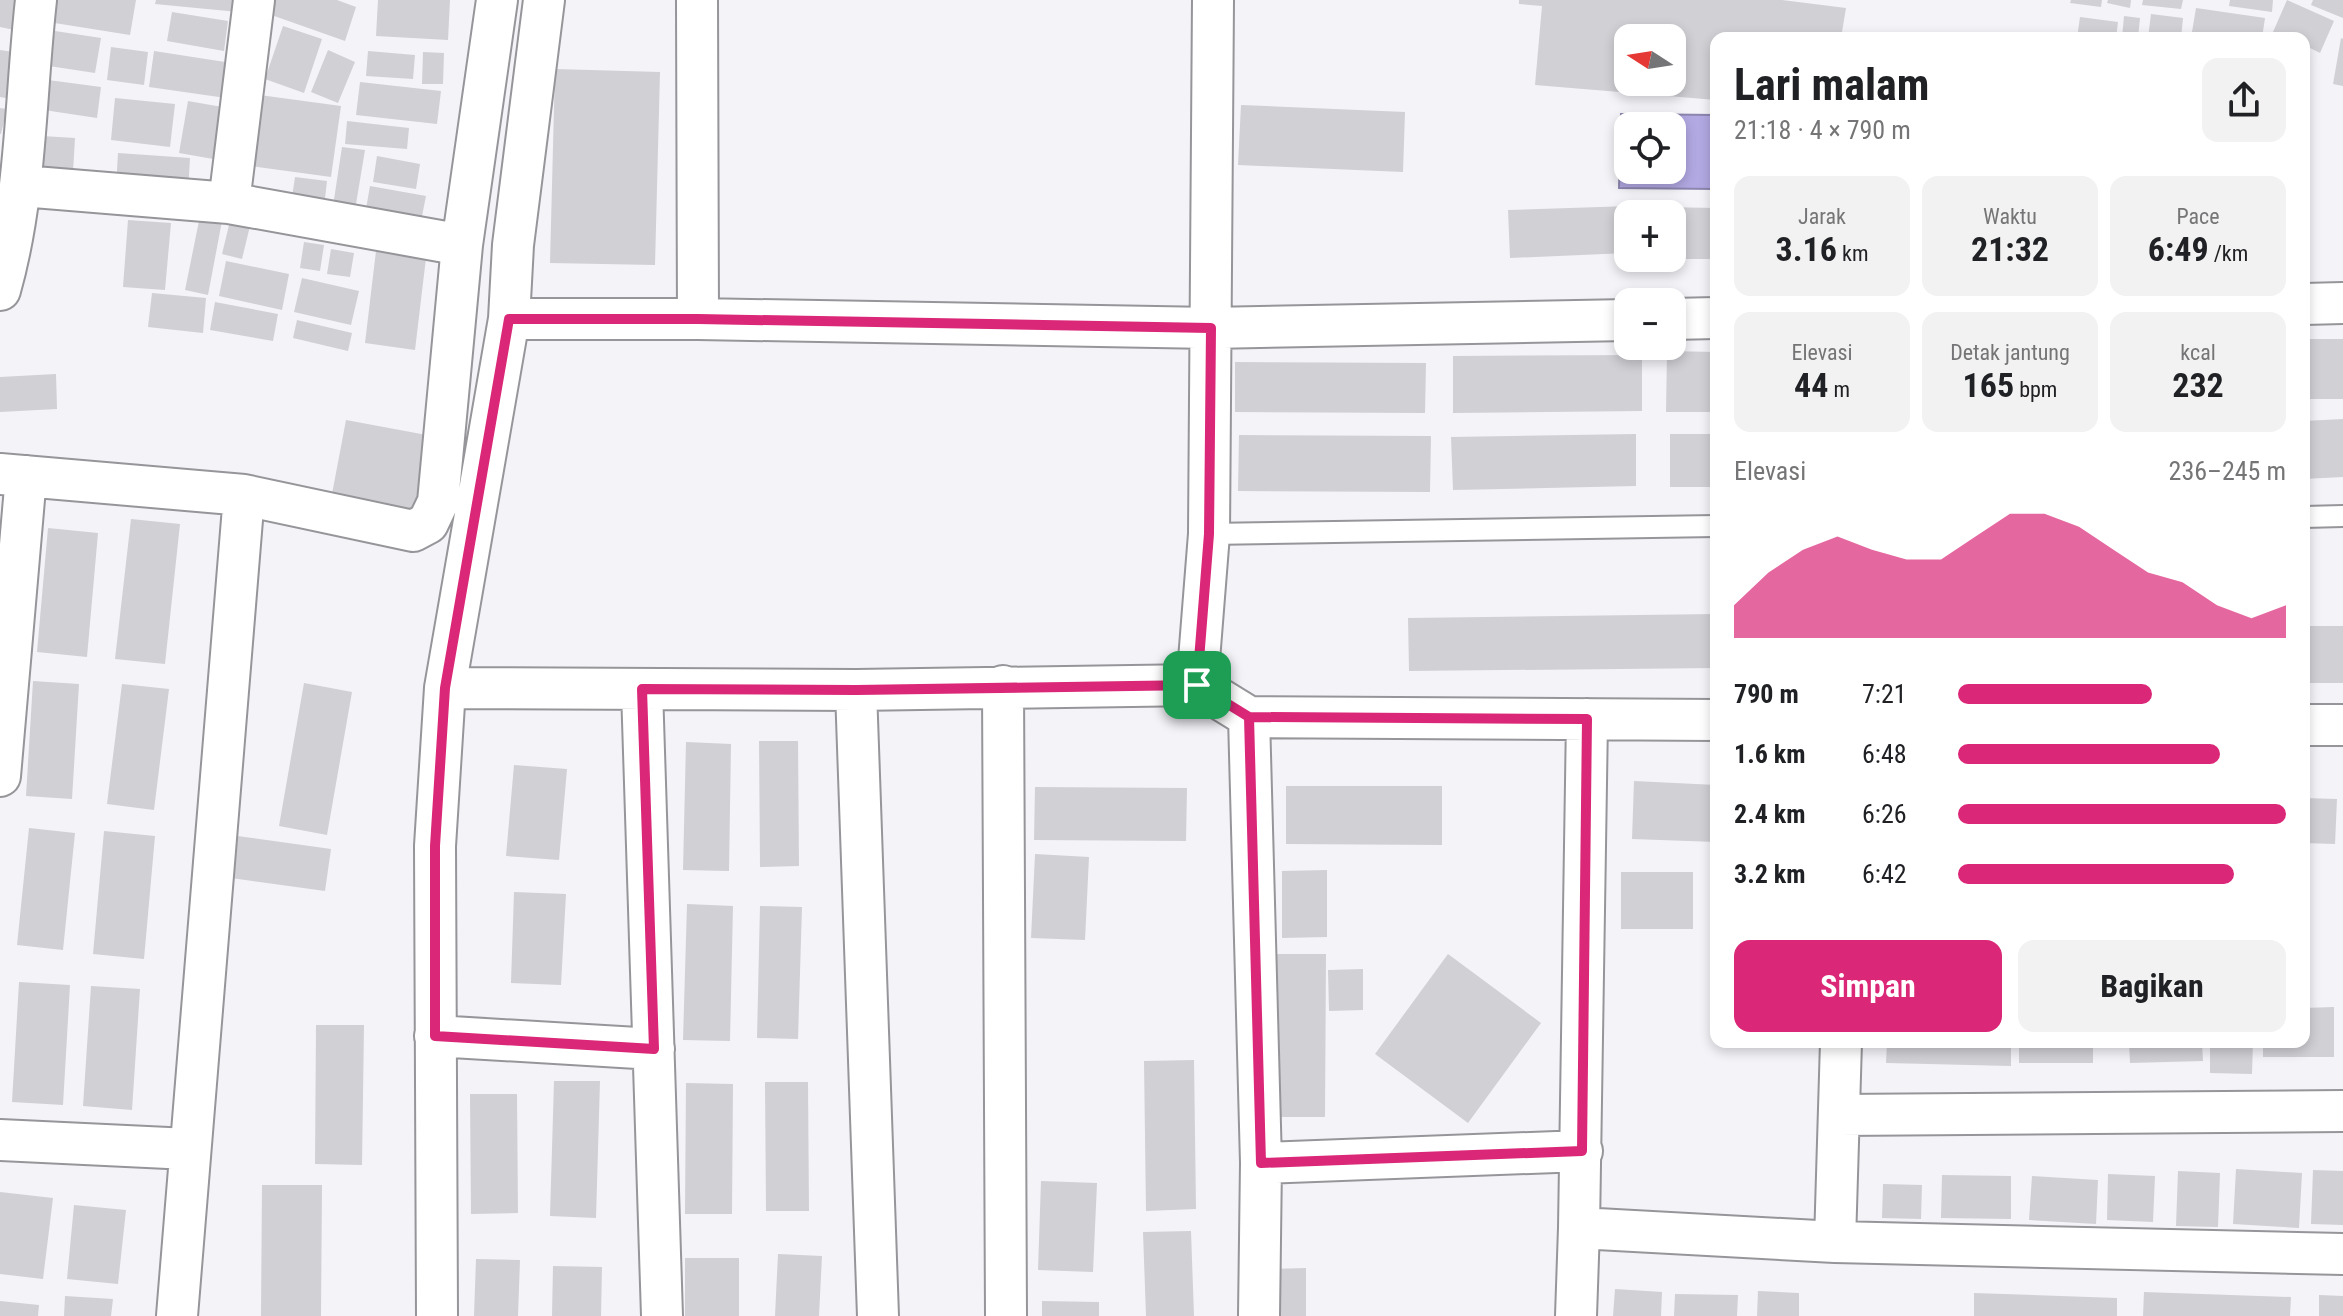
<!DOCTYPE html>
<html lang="id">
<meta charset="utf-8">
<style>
:root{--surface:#fff;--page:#f2f2f2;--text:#202124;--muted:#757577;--accent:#db2777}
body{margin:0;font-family:"Roboto Condensed",sans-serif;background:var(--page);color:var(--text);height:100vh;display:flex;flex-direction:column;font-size:30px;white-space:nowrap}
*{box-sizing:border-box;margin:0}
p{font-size:26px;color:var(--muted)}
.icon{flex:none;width:44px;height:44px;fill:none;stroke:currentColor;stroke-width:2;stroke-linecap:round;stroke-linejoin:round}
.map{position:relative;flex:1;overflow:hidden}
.panel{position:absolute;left:1710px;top:32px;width:600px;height:1016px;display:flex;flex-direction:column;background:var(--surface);border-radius:16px;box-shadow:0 4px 12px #0003}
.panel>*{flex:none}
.needle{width:52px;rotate:282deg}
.controls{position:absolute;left:1614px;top:24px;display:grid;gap:16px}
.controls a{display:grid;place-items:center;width:72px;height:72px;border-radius:16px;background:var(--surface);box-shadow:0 4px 12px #0003;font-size:40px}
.pin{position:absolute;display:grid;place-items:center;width:68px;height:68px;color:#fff;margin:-34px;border-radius:16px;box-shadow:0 4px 12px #0006}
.round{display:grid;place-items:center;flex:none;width:84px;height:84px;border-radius:16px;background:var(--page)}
.summary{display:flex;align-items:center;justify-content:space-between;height:136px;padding:0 24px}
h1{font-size:44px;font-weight:700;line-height:60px}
.figures{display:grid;grid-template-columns:repeat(3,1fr);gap:12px;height:136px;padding:8px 24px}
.figures div{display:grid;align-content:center;border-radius:16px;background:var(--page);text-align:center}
.figures b{font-size:34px;font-weight:700}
.figures small{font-size:22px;font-weight:400}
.figures p{font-size:22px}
.chart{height:224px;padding:16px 24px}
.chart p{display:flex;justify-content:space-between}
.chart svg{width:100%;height:144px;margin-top:8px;fill:var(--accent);opacity:.7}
.button{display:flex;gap:16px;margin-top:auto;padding:16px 24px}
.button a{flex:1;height:92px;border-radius:16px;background:var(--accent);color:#fff;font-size:32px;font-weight:700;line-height:92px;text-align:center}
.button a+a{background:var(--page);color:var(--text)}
ul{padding:0 24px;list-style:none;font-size:26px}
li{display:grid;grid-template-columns:128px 96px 1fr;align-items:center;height:60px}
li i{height:20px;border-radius:10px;background:var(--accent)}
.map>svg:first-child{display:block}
.water{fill:#b2a9e3;stroke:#8c86af;stroke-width:2;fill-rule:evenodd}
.building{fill:#d1d0d5;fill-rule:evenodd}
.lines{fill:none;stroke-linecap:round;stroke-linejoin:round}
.service-casing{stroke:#969599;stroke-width:24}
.minor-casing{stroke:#969599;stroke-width:44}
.service{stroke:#fff;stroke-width:20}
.minor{stroke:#fff;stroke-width:40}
.route-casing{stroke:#fff;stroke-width:16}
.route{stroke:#db2777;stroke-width:10}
</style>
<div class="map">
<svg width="2343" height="1316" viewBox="0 0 2343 1316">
<rect width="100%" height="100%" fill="#f4f3f8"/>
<!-- water -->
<path class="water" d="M1621 114 1716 115V189L1619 188ZM1628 126H1672V170H1628Z"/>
<!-- building -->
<path class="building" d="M0 0H19V31L0 27Z
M45 0H136L130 35 42 21Z
M156 0H239L238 12 155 4Z
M267 0H337L356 7 345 41 263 12Z
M378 0H450L448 40 376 36Z
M1519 0H1782L1846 8 1841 38H1716V100L1535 85 1542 6 1519 4ZM1628 38H1672V82H1628Z
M2071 0H2102L2101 7 2070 3Z
M2108 0H2131L2130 8 2107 3Z
M2143 0H2183L2181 9 2142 5Z
M2230 0H2273L2272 12 2229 6Z
M2287 0 2334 21 2320 53 2304 45V38H2288L2273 32Z
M2313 0H2343V18L2311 5Z
M2196 8 2265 18 2262 38H2191Z
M172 12 228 21 224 51 167 41Z
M2151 14 2183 18 2181 38H2148Z
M2124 16 2140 18 2138 38H2122Z
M2080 17 2118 22 2116 38H2077Z
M283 26 322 39 304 93 265 79Z
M55 31 101 38 95 73 49 66Z
M2341 38 2343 39V86L2333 84Z
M111 47 148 52 144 85 107 80Z
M0 50 14 52 6 98 0 97Z
M328 50 355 62 338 103 311 92Z
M154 51 238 64 233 99 149 87Z
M368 51 415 55 413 79 366 76Z
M423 52 444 53 443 84H422Z
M555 69 660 72 655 265 550 263Z
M48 80 101 87 97 118 44 110Z
M360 82 441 91 437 124 356 115Z
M253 94 341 106 331 177 244 165Z
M115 98 175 104 170 147 111 140Z
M188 101 228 108 219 160 179 153Z
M1241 105 1405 112 1403 172 1238 165Z
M0 108 7 109 1 134H0Z
M347 121 409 128 407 149 345 144Z
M42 136 75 138 73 172 39 170Z
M342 147 365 150 353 222 331 219Z
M118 153 190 158 188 192 116 188Z
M377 156 420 164 416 189 373 182Z
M295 177 327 181 323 216 290 211Z
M370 186 426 196 418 236 363 226Z
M1631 206V214H1628V253L1510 258 1508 210Z
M1661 207 1716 208V259H1672V214H1661Z
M200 216 222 221 208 295 185 290Z
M128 220 171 223 165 290 123 287Z
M230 221 250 226 242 259 222 254Z
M304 242 324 245 320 271 300 268Z
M331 249 354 253 350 277 327 274Z
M376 251 426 258 415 350 365 343Z
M226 261 289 274 282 310 219 296Z
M302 278 359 291 351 325 294 312Z
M152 293 206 298 203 333 148 327Z
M215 302 278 314 273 341 210 330Z
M297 320 352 333 348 351 293 338Z
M2304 339H2343V399H2304Z
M1667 351 1716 352V412H1666Z
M1642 355V411L1453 413V356Z
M1235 362 1426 363 1425 413 1235 412Z
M56 374 57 409 0 412V377Z
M2343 419V477L2304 479V421Z
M346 420 432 436 419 510 332 494Z
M1636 434V486L1453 490 1451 437Z
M1670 434H1716V487H1670Z
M1239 435 1431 436 1430 492 1238 491Z
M131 519 180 524 165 664 115 659Z
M48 528 98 533 87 657 37 652Z
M1716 614V668L1409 671 1408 618Z
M2304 626H2343V683H2304Z
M33 681 79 684 72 799 26 796Z
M304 683 352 692 327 835 279 826Z
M122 684 169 689 154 810 107 804Z
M759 741H798L799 866 760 867Z
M686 742 731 744 729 871 683 870Z
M514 765 567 769 559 860 506 856Z
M1634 781 1716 785V842L1632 839Z
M1286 786H1442V845L1286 844Z
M1035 787 1187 788 1186 841 1034 840Z
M2304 798 2337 799 2335 844 2304 843Z
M29 828 75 833 63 950 17 945Z
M104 831 155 836 144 959 93 954Z
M230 835 331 849 325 891 224 877Z
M1035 854 1089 857 1085 940 1031 938Z
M1327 870V937L1282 938V871Z
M1621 872H1693V929H1621Z
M514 892 566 894 561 985 511 983Z
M687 904 733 906 730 1041 683 1040Z
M760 906 802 907 798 1039 757 1038Z
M1267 954H1326L1325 1117H1266Z
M1448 954 1541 1023 1468 1123 1375 1054Z
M1363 969V1010L1329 1011 1328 970Z
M19 982 70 985 63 1105 12 1102Z
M91 986 140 989 132 1110 83 1106Z
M2334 1007V1057H2263V1042H2304V1008Z
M316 1025H364L362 1165 315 1164Z
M1887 1042H2011V1066L1886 1063Z
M2019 1042H2093V1063H2019Z
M2129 1042H2202L2203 1061 2130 1063Z
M2210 1042H2253L2252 1074 2210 1073Z
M1194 1060 1196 1209 1146 1211 1144 1061Z
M554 1081H600L596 1218 550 1216Z
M765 1082H808L809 1211H766Z
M686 1083 733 1084 732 1214H685Z
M470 1094H517L518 1213 471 1214Z
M2236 1169 2302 1173 2299 1228 2233 1224Z
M2313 1170 2343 1171V1225L2311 1224Z
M2178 1171 2220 1173 2218 1227 2176 1226Z
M2108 1174 2155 1176 2153 1222 2107 1220Z
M1942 1175 2011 1176V1219L1941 1218Z
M2032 1176 2098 1180 2096 1224 2029 1220Z
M1041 1181 1097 1183 1093 1272 1038 1270Z
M1883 1184 1922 1185 1921 1219 1882 1218Z
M262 1185H322L321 1316H261Z
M0 1192 53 1198 43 1279 0 1274Z
M74 1205 126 1210 118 1284 67 1279Z
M1191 1231 1194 1316H1146L1143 1232Z
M778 1254 822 1256 819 1316H775Z
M685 1258H739V1316H685Z
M476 1259 520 1260 518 1316H474Z
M553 1266 602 1267 601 1316H552Z
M1306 1268V1316H1270L1269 1269Z
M1615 1289 1662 1292 1661 1316H1613Z
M1758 1291 1799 1293V1316H1757Z
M2144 1292 2291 1297 2290 1316H2143Z
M1974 1293 2117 1298V1316H1974Z
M1675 1294 1738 1295 1737 1316H1674Z
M2319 1295 2343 1296V1316H2319Z
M65 1296 113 1299 111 1316H64Z
M0 1301 39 1305 38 1316H0Z
M1042 1301 1099 1302V1316H1042Z"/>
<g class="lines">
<defs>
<path id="service" d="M2304 517 2343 516
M1209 534 1716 526"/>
<path id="minor" d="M697 0 698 319
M22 186 229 203 462 245
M229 203 254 0
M0 290C27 195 25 97 36 0
M2304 304 2343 303
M509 319H698L1211 328 1628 320
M1672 319 1716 318
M0 474 244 495 413 531 428 523 438 502 462 245 497 0
M1197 685 1209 534 1213 0
M1003 686 1006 1316
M445 688 856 690 1197 685 1249 717 1716 720
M642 689 662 1316
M856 690 878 1316
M1249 717 1261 1163 1259 1316
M1587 719 1579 1228 1835 1242 2343 1254
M2304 725H2343
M0 776 26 476
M435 1036 654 1049
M1840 1115 2343 1111
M0 1140 189 1149
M1261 1163 1582 1151
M1835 1242 1841 1042
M177 1316 244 495
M437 1316 435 846 445 688 509 319 513 245 544 0
M1576 1316 1579 1228"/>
</defs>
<!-- service casing -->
<use href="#service" class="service-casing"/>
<!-- minor casing -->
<use href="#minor" class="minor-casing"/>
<!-- service -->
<use href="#service" class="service"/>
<!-- minor -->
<use href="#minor" class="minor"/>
</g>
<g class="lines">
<defs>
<path id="route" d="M1197 685 856 690 642 689 654 1049 435 1036V846L445 688 509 319H698L1211 328 1209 534 1197 685 1249 717 1261 1163 1582 1151 1587 719 1249 717 1197 685"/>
</defs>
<!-- route casing -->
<use href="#route" class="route-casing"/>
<!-- route -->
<use href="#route" class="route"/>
</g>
</svg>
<div class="controls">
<a><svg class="needle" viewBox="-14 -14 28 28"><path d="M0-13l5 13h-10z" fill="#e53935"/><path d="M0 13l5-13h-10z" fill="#757577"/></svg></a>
<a><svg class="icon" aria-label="locate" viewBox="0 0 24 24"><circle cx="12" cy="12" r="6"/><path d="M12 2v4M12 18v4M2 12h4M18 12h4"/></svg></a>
<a>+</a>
<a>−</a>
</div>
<div class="pin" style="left:1197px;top:685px;background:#1e9e55"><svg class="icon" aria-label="arrive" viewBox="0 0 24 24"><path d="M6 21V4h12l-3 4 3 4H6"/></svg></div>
<section class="panel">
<div class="summary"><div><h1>Lari malam</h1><p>21:18 · 4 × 790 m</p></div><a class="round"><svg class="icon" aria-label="share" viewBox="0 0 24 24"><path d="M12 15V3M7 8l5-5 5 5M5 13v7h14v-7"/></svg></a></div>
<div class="figures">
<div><p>Jarak</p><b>3.16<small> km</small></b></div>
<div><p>Waktu</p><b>21:32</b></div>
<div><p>Pace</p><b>6:49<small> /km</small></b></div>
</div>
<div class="figures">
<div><p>Elevasi</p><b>44<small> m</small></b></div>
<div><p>Detak jantung</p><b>165<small> bpm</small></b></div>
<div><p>kcal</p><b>232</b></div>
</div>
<div class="chart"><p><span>Elevasi</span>236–245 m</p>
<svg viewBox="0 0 160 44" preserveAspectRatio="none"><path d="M0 44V34L10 24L20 17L30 13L40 17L50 20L60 20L70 13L80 6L90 6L100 10L110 17L120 24L130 27L140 34L150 38L160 34V44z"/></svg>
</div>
<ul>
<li><b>790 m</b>7:21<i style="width:59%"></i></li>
<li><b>1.6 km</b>6:48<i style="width:80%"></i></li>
<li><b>2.4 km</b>6:26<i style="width:100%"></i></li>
<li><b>3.2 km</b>6:42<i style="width:84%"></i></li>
</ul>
<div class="button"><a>Simpan</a><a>Bagikan</a></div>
</section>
</div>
